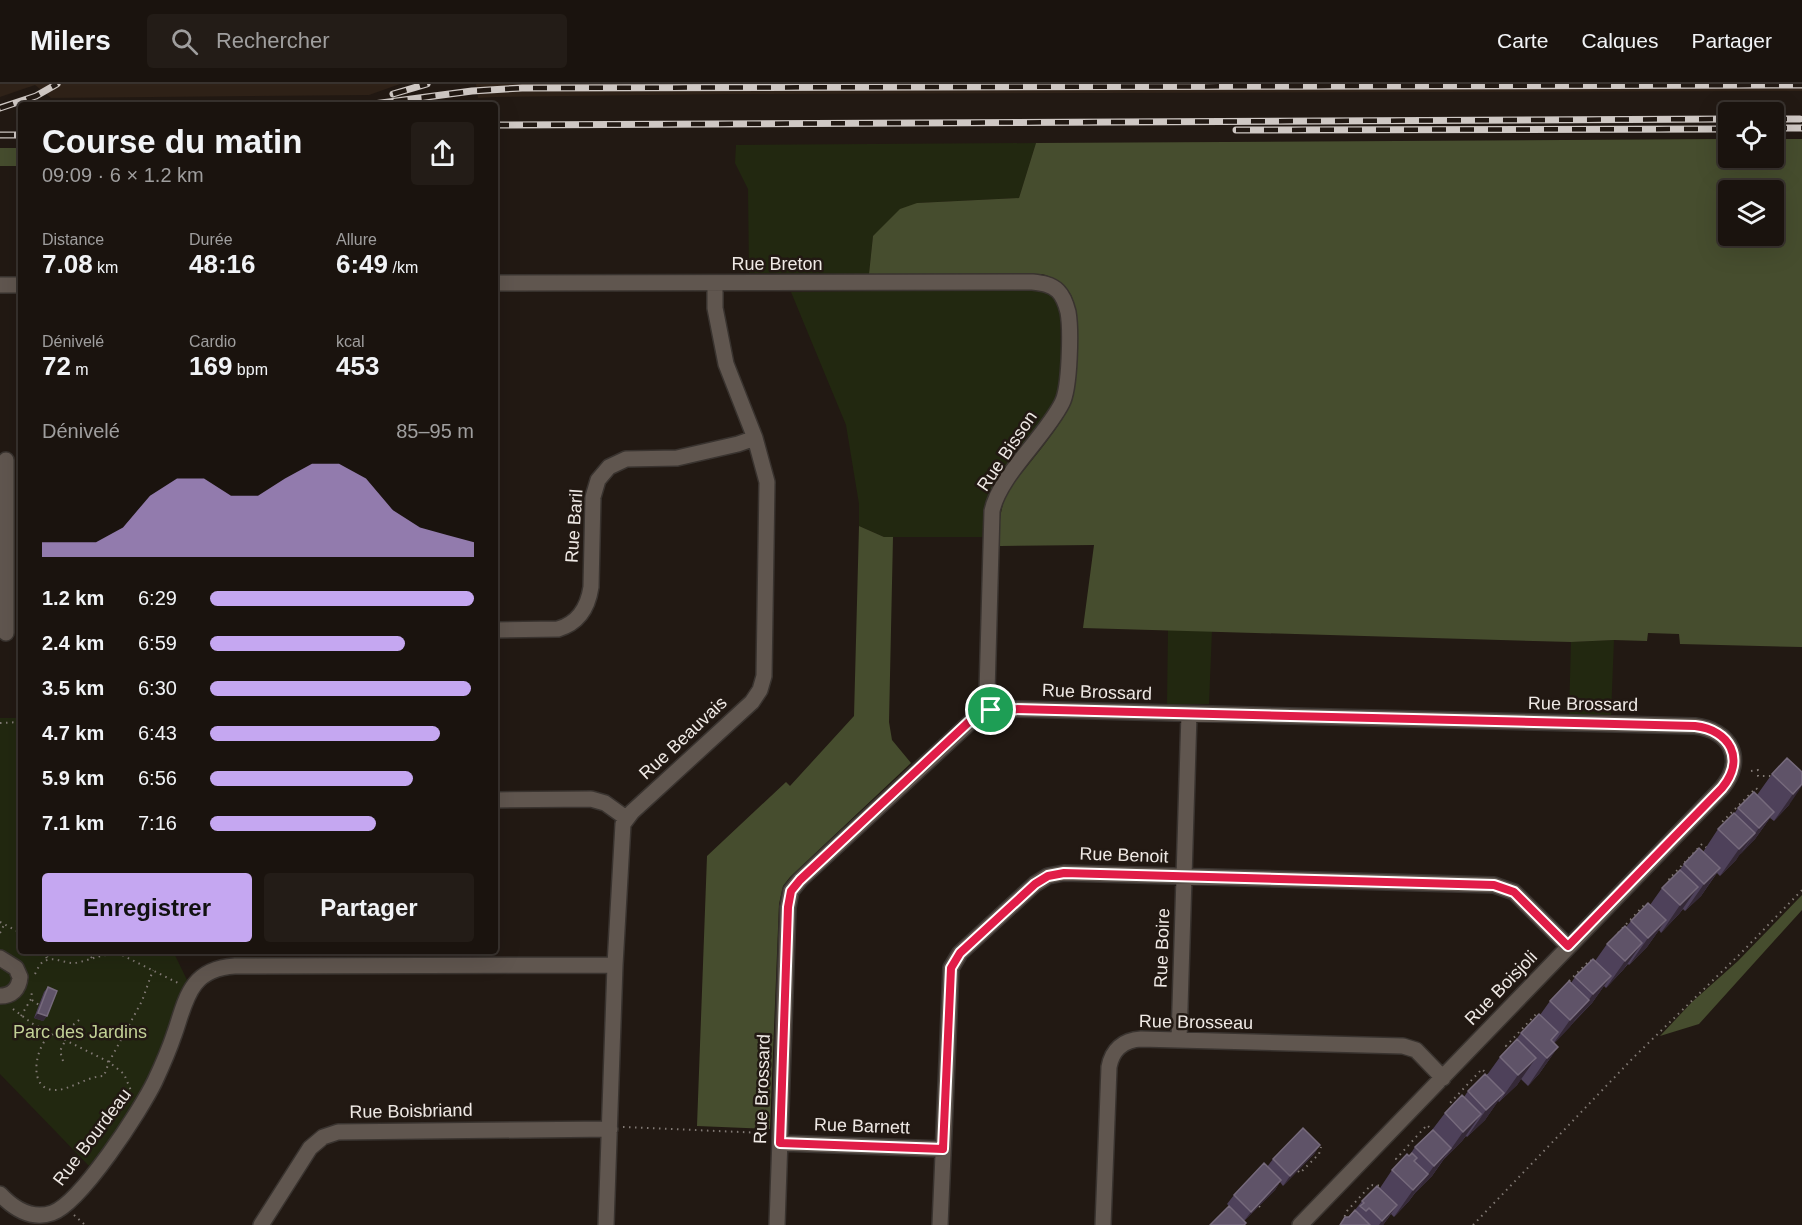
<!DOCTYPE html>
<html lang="fr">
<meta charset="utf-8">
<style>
:root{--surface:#1a130e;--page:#231c17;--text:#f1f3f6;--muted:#9f9e9e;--line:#38322e;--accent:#c5a7f1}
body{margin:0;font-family:Arial,sans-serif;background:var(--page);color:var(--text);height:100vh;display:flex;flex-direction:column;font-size:22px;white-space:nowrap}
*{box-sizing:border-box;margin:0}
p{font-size:20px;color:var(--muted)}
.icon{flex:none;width:33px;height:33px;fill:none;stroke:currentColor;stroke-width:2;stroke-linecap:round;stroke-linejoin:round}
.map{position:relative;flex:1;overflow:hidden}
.sheet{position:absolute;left:18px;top:18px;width:480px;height:852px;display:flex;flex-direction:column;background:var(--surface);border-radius:6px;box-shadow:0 6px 24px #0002,0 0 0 2px var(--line)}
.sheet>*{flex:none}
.buttons{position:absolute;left:1718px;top:18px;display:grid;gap:12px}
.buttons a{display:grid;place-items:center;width:66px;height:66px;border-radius:6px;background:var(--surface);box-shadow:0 6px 24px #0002,0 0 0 2px var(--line);font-size:30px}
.pin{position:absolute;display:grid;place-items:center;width:51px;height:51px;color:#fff;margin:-26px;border:3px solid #fff;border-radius:50%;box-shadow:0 2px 6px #0007}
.round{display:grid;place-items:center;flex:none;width:63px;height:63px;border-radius:6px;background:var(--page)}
.head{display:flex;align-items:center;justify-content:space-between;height:102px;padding:0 24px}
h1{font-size:33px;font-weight:800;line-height:45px}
.figures{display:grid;grid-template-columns:repeat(3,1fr);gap:9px;height:102px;padding:6px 24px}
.figures div{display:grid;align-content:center}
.figures b{font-size:26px;font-weight:800}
.figures small{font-size:16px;font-weight:400}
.figures p{font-size:16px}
.chart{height:168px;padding:12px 24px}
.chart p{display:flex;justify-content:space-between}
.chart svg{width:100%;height:108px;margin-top:6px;fill:var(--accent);opacity:.7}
.cta{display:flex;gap:12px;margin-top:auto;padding:12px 24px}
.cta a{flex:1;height:69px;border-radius:6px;background:var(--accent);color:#111;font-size:24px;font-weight:800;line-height:69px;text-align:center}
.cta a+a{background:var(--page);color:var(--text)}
ul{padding:0 24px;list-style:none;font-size:20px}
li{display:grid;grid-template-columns:96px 72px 1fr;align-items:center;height:45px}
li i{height:15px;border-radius:8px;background:var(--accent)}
header{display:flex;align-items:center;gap:36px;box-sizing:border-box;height:84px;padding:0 30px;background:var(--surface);border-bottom:2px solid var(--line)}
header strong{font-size:28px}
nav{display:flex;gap:33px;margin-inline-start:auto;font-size:21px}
.search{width:420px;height:54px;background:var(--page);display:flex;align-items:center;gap:15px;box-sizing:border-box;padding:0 21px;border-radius:6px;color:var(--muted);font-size:22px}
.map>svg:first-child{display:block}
.built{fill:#2f2218}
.green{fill:#222810}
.forest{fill:#464d2e;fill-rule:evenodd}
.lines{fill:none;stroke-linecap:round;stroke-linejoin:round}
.minor-casing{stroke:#39332f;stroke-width:18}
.path{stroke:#827a75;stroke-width:2;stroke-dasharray:1.5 4.5;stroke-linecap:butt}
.minor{stroke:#60564f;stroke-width:15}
.rail-casing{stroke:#cfc8c4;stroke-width:7}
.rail{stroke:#221913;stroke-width:4.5;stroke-dasharray:14;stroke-linecap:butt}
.wall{fill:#4e415a}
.shaded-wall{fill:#352937}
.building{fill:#5f5368;stroke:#766a7c;stroke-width:1.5}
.route-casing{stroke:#fff;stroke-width:12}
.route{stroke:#e11d48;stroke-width:8}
.labels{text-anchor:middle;stroke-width:5;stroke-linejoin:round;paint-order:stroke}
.street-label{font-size:18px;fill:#efe9e5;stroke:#221913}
.park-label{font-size:18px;fill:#c2d196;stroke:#221913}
</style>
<header>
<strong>Milers</strong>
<div class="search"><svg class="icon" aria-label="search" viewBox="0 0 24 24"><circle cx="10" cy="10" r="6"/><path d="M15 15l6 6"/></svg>Rechercher</div>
<nav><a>Carte</a><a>Calques</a><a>Partager</a></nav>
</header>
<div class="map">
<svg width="1802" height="1141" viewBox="0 0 1802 1141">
<rect width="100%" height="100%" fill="#221913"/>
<!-- built -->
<path class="built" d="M0 0H400L369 11 51 14 35 1 0 13Z
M476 0H1802V7L729 10 496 13 478 14Z"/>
<!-- green -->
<path class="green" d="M1036 59 1019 114 917 119 873 152 869 190 749 189 748 105 735 79 736 61Z
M1037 205C1050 209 1055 214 1060 226L1061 286 1059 307 1053 320 990 407 985 424 982 453H884L859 442V420L846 341 791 208Z
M1168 546 1212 547 1209 620H1167Z
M1614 556 1611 631 1569 630 1571 558Z
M0 634H21V867H173L187 896 151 988 134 1020 118 1045 89 1082 0 990Z"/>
<!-- forest -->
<path class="forest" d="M1728 55V74H1773V55H1802V563L1680 560 1679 550 1648 549 1647 557 1614 556 1571 558 1083 544 1094 461 1000 462C999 440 999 423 1010 404 1029 379 1057 348 1070 321 1079 303 1080 227 1071 211 1064 198 1055 194 1042 190H869L873 152 900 125 917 119 1019 114 1036 59ZM1728 106H1773V152H1728Z
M0 64H21V82H0Z
M859 442 884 453H893L889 638 892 656 911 679 790 793 783 802 779 820 770 1045 697 1042 707 772 786 698 790 702 854 632Z
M1802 811V826L1699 940 1660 952 1692 918 1738 877Z"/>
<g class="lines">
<defs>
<path id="minor" d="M495 199 1032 198C1041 199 1051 200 1058 207 1063 212 1066 220 1068 228 1071 245 1070 304 1062 319 1045 353 999 392 992 427L987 608 991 626
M0 201H21
M6 376V549
M495 546 558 545C579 539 588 523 591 503L593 413 598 396 609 383 626 375 677 374 738 360 755 354
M495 716 591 715 605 719 626 734
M0 874 16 884 20 893C19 905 12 912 0 912
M1179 956 1189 630
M780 1059 943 1065
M0 1110C14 1125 31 1136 52 1129 81 1119 141 1026 155 997 162 982 169 966 174 951 180 935 184 914 195 900 205 887 219 883 235 882L615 881
M261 1141 310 1064 323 1053 338 1048 610 1045
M606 1141 615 881 623 740 632 728 752 618 760 606 764 592 767 398 755 354 726 280 715 224V200
M777 1141 788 823 791 807 800 796 978 631 991 626 1012 625 1695 642C1730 646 1746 675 1722 704L1300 1141
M940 1141 951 884 960 869 1035 800 1048 792 1064 789 1494 801 1514 808 1568 862
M1103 1141 1109 983C1112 966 1123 956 1141 955L1403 962 1416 966 1443 994"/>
</defs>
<!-- minor casing -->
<use href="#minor" class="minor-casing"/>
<!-- path -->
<path class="path" d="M0 639 21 638
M1751 687 1758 686V692H1771
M1726 742 1722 738 1756 704 1761 709
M1670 796 1669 795 1702 760 1707 764
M0 838 21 849
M0 849 4 841
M1618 849 1646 819 1649 822
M45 867 47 876
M47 872 54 867
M91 874 96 867
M35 890C38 884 40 878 47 876 56 873 66 880 75 879 92 876 104 868 122 871L178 899
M1569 897 1590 876 1593 878
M32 916 39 921
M13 925 33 940 109 978 124 990 132 1009
M21 932 31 915 32 907
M79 936C68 947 54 947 47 954 35 967 28 1006 55 1006 71 1006 87 992 104 992L109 978 142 917 153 886
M1511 966 1506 962 1537 929 1539 932
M63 977 60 967 66 955
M1454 1023 1450 1019 1482 985 1489 992
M623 1043 764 1049
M1401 1079 1396 1075 1427 1041 1434 1048
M1298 1087 1300 1089 1319 1070 1321 1063
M1259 1122 1262 1126
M74 1131 85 1141
M1345 1137 1343 1136 1347 1127 1371 1101 1384 1102
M1473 1141 1633 974 1742 868 1802 806"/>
<!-- minor -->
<use href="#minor" class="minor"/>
<defs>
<path id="rail" d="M393 10 427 0
M366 21 472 7 522 4 1802 1
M0 24 36 12 57 0
M1773 35H1800
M495 41 1728 35
M1773 44H1802
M1236 46 1728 45
M0 51H21"/>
</defs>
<!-- rail casing -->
<use href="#rail" class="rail-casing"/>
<!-- rail -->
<use href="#rail" class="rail"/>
</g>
<!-- wall -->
<path class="wall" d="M1802 688 1789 721 1774 737 1770 734 1755 755 1739 771 1736 776 1720 792 1717 789 1701 812 1685 827 1683 825 1679 830 1661 849 1659 846 1647 863 1629 881 1628 880 1623 886 1606 904 1604 902 1592 919 1554 959 1558 963 1539 990 1528 1002 1521 995 1517 1001 1499 1018 1498 1017 1485 1036 1467 1053 1466 1052 1462 1057 1444 1075 1432 1092 1415 1109 1409 1117 1394 1133 1391 1130 1383 1141H1340L1355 1126 1362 1117 1380 1104 1392 1086 1409 1072 1415 1063 1432 1046 1445 1029 1464 1013 1468 1007 1487 991 1500 973 1513 960 1521 949 1540 931 1550 917 1571 899 1575 893 1595 877 1607 860 1626 843 1631 837 1650 821 1662 804 1679 787 1684 780 1703 768 1718 745 1734 730 1738 724 1757 711 1772 690Z
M48 903 47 932 43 937 34 934 44 908Z
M1320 1061 1314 1070 1283 1102 1280 1098 1275 1106 1244 1137 1246 1139 1245 1141H1210L1229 1122 1227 1120 1234 1111 1267 1083 1273 1075Z"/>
<!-- shaded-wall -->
<path class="shaded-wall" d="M1802 700V702L1789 721 1774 737 1793 710Z
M1774 728 1755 755 1740 771 1759 744Z
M1755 749 1736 776 1720 792 1739 765Z
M1720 784 1701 812 1685 827 1704 800Z
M1698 803 1679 830 1661 849 1680 821Z
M1666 836 1647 863 1629 881 1648 854Z
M1642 859 1623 886 1606 904 1625 877Z
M1611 892 1592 919 1574 937 1593 910Z
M1589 916 1570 943 1551 963 1570 936Z
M38 929 47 932 43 937 34 934Z
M1558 963 1539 990 1528 1002 1547 974Z
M1536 974 1517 1001 1499 1018 1518 991Z
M1504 1009 1485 1036 1467 1053 1486 1026Z
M1481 1030 1462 1057 1444 1075 1463 1048Z
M1320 1061 1314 1070 1283 1102 1290 1092Z
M1451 1064 1432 1092 1415 1109 1434 1082Z
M1428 1090 1409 1117 1394 1133 1413 1106Z
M1281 1096 1275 1106 1244 1137 1251 1128Z
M1397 1121 1383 1141H1379L1382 1137Z"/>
<!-- building -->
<path class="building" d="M1787 674 1802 688V700L1793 710 1772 690Z
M1754 708 1774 728 1759 744 1738 724Z
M1734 729 1755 749 1739 765 1718 745Z
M1699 764 1720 784 1704 800 1684 780Z
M1680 786 1698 803 1680 821 1662 804Z
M1648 819 1666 836 1648 854 1631 837Z
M1625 842 1642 859 1625 877 1607 860Z
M1593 875 1611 892 1593 910 1575 893Z
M1569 897 1589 916 1570 936 1550 917Z
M48 903 57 907 47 932 38 929Z
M1539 930 1558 948 1551 956 1558 963 1547 974 1521 949Z
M1517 955 1536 974 1518 991 1500 973Z
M1485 990 1504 1009 1486 1026 1468 1007Z
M1462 1011 1481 1030 1463 1048 1445 1029Z
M1303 1044 1320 1061 1290 1092 1273 1075Z
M1433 1046 1451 1064 1434 1082 1415 1063Z
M1412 1069 1417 1074 1414 1077 1428 1090 1413 1106 1392 1086 1407 1070 1409 1072Z
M1264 1079 1281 1096 1251 1128 1234 1111Z
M1377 1102 1397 1121 1382 1137 1369 1124 1366 1127 1360 1122 1364 1119 1362 1117Z
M1229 1122 1246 1139 1244 1141H1210Z
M1355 1126 1370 1141H1340L1345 1133H1349Z"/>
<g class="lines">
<defs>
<path id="route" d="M1012 625 1695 642C1730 646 1746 675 1722 704L1568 862 1514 808 1494 801 1064 789 1048 792 1035 800 960 869 951 884 943 1065 780 1059 788 823 791 807 800 796 972 635 991 626Z"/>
</defs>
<!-- route casing -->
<use href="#route" class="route-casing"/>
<!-- route -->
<use href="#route" class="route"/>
</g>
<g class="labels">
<!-- street labels -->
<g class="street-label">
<text x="777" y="186">Rue Breton</text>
<text transform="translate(1007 367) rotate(-56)" y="6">Rue Bisson</text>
<text transform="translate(574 442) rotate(-86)" y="6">Rue Baril</text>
<text transform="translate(1097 608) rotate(2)" y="6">Rue Brossard</text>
<text transform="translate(1583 620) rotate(1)" y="6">Rue Brossard</text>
<text transform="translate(683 654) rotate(-43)" y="6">Rue Beauvais</text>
<text transform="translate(1124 771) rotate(2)" y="6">Rue Benoit</text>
<text transform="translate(1162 864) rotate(-88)" y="6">Rue Boire</text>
<text transform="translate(1501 904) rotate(-46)" y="6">Rue Boisjoli</text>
<text transform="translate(1196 938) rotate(1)" y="6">Rue Brosseau</text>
<text transform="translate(762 1005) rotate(-88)" y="6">Rue Brossard</text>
<text transform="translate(411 1027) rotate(-1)" y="6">Rue Boisbriand</text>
<text transform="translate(862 1042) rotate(2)" y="6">Rue Barnett</text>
<text transform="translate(92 1053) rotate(-53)" y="6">Rue Bourdeau</text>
</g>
<!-- park labels -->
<g class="park-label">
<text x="80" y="954">Parc des Jardins</text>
</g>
</g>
</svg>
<div class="buttons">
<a><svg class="icon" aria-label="locate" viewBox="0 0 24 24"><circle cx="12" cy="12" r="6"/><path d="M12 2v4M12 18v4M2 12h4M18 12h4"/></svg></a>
<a><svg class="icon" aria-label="layers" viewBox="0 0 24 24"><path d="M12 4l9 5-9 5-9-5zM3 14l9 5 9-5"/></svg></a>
</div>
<div class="pin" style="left:991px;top:626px;background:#1e9e55"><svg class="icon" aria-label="arrive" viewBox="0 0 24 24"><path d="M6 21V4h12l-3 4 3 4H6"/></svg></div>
<section class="sheet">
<div class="head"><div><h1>Course du matin</h1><p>09:09 · 6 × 1.2 km</p></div><a class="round"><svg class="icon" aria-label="share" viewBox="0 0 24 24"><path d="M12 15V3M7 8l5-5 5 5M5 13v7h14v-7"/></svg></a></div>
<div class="figures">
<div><p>Distance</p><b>7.08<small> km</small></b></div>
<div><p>Durée</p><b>48:16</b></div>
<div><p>Allure</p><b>6:49<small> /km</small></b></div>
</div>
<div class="figures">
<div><p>Dénivelé</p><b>72<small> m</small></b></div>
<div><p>Cardio</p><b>169<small> bpm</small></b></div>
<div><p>kcal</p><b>453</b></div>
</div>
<div class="chart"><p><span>Dénivelé</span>85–95 m</p>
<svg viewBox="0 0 160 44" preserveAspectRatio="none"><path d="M0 44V38L10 38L20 38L30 32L40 19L50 12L60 12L70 19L80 19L90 12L100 6L110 6L120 12L130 25L140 32L150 35L160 38V44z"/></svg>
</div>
<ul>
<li><b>1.2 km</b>6:29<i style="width:100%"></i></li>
<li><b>2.4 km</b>6:59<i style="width:74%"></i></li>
<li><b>3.5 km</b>6:30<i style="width:99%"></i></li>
<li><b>4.7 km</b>6:43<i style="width:87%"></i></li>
<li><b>5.9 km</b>6:56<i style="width:77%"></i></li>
<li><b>7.1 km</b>7:16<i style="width:63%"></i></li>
</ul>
<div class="cta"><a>Enregistrer</a><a>Partager</a></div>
</section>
</div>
